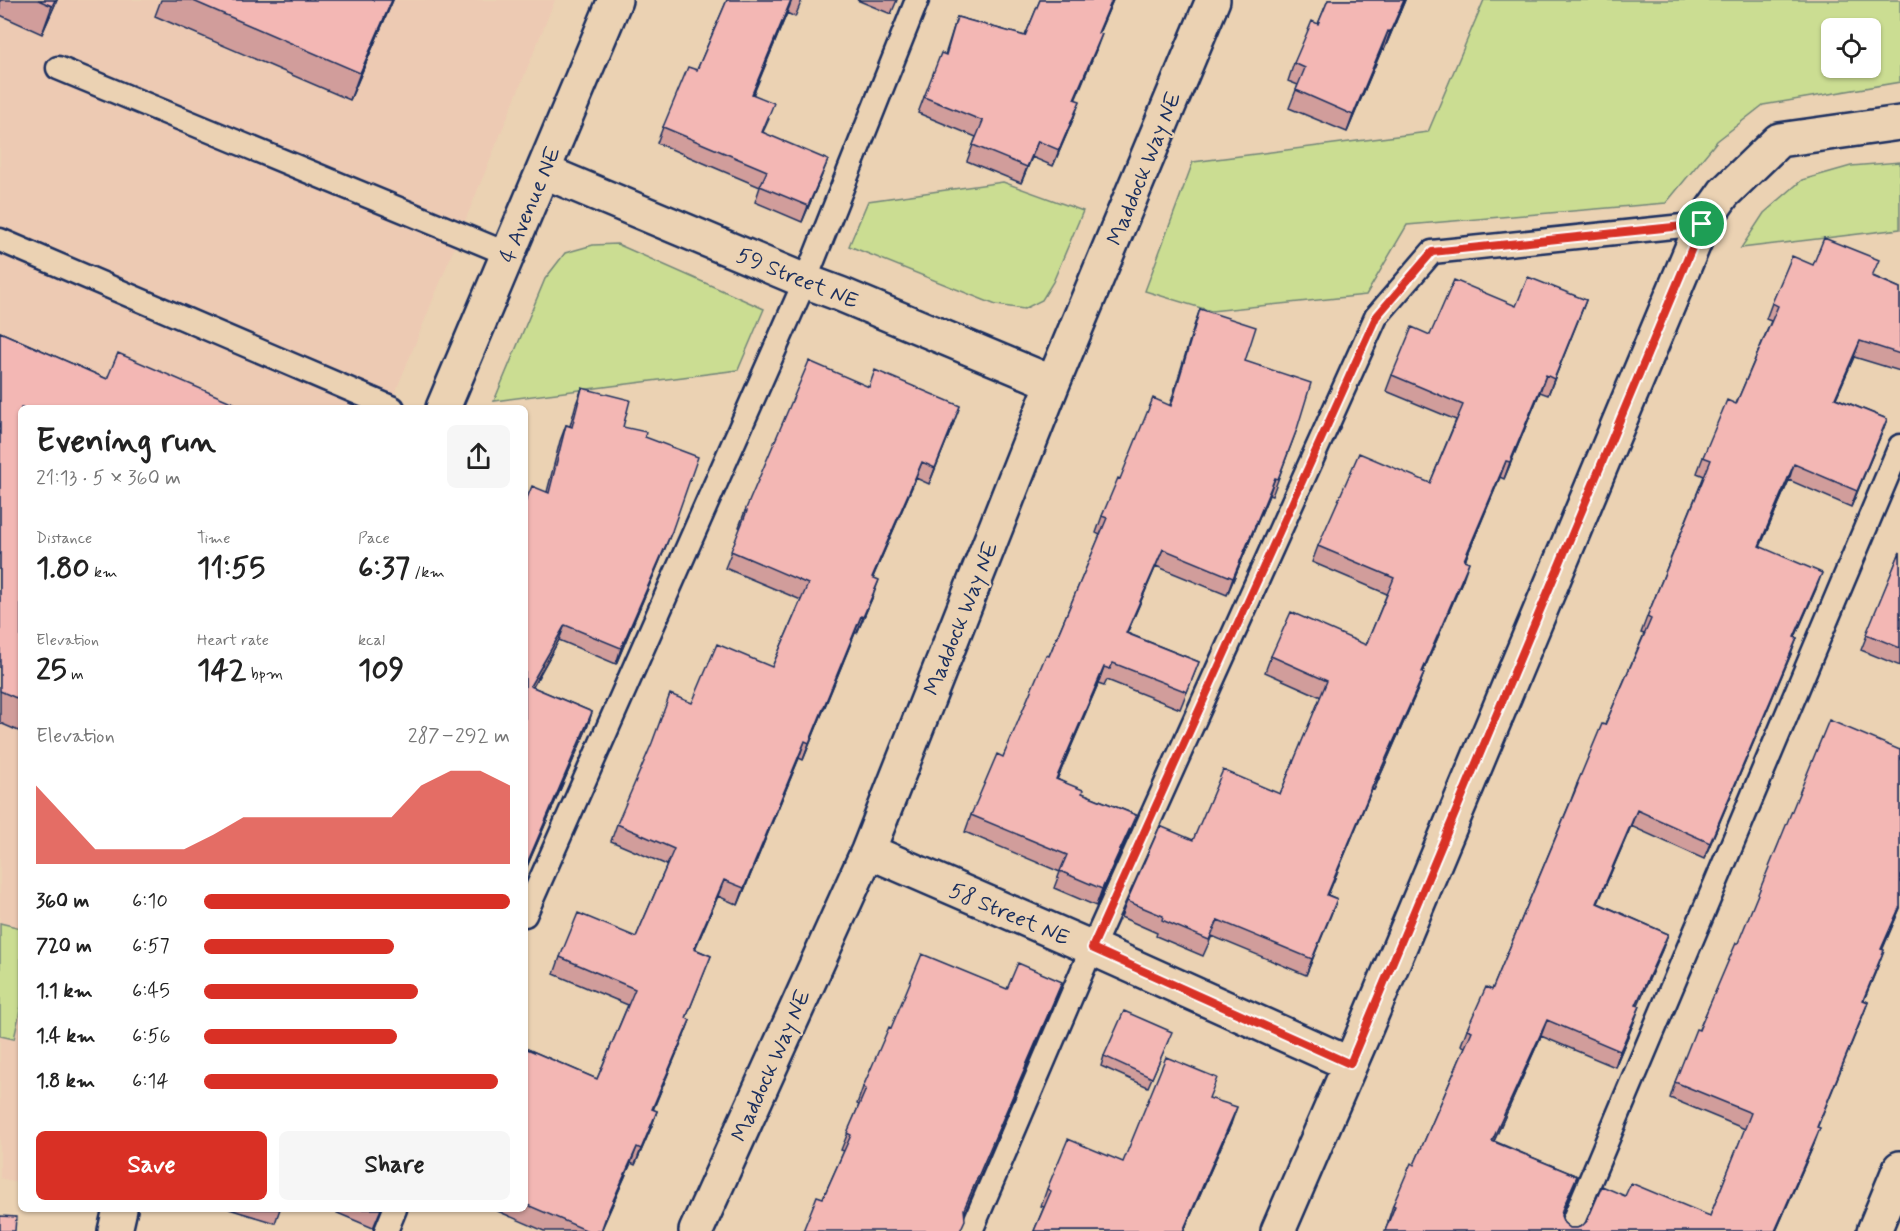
<!DOCTYPE html>
<meta charset="utf-8">
<style>
:root{--surface:#fff;--page:#f6f6f6;--text:#222;--muted:#767676;--accent:#d93025}
body{margin:0;font-family:Mynerve,sans-serif;background:var(--page);color:var(--text);height:100vh;display:flex;flex-direction:column;font-size:22px;white-space:nowrap}
*{box-sizing:border-box;margin:0}
p{font-size:20px;color:var(--muted)}
.icon{flex:none;width:33px;height:33px;fill:none;stroke:currentColor;stroke-width:2;stroke-linecap:round;stroke-linejoin:round}
.map{position:relative;flex:1;overflow:hidden}
.sheet{position:absolute;left:18px;top:405px;width:510px;height:807px;display:flex;flex-direction:column;background:var(--surface);border-radius:9px;box-shadow:0 2px 4px #0004}
.sheet>*{flex:none}
.tools{position:absolute;left:1821px;top:18px;display:grid;gap:12px}
.tools a{display:grid;place-items:center;width:60px;height:60px;border-radius:9px;background:var(--surface);box-shadow:0 2px 4px #0004;font-size:30px}
.pin{position:absolute;display:grid;place-items:center;width:51px;height:51px;color:#fff;margin:-26px;border:3px solid #fff;border-radius:50%;box-shadow:0 2px 6px #0007}
.round{display:grid;place-items:center;flex:none;width:63px;height:63px;border-radius:9px;background:var(--page)}
.overview{display:flex;align-items:center;justify-content:space-between;height:102px;padding:0 18px}
h1{font-size:33px;font-weight:700;line-height:45px}
.metrics{display:grid;grid-template-columns:repeat(3,1fr);gap:9px;height:102px;padding:6px 18px}
.metrics div{display:grid;align-content:center}
.metrics b{font-size:30px;font-weight:700}
.metrics small{font-size:16px;font-weight:400}
.metrics p{font-size:16px}
.chart{height:168px;padding:12px 18px}
.chart p{display:flex;justify-content:space-between}
.chart svg{width:100%;height:108px;margin-top:6px;fill:var(--accent);opacity:.7}
.button{display:flex;gap:12px;margin-top:auto;padding:12px 18px}
.button a{flex:1;height:69px;border-radius:9px;background:var(--accent);color:#fff;font-size:24px;font-weight:700;line-height:69px;text-align:center}
.button a+a{background:var(--page);color:var(--text)}
ul{padding:0 18px;list-style:none;font-size:20px}
li{display:grid;grid-template-columns:96px 72px 1fr;align-items:center;height:45px}
li i{height:15px;border-radius:8px;background:var(--accent)}
.map>svg:first-child{display:block}
.built{fill:#edcab3}
.green{fill:#cbdd92;stroke:#738678;stroke-width:1.5;fill-rule:evenodd}
.lines{fill:none;stroke-linecap:round;stroke-linejoin:round}
.service-casing{stroke:#1b2f5e;stroke-width:27}
.minor-casing{stroke:#1b2f5e;stroke-width:38}
.service{stroke:#ebd2b3;stroke-width:22}
.minor{stroke:#ebd2b3;stroke-width:33}
.wall{fill:#d19d9b;stroke:#1b2f5e;stroke-width:1.5}
.shaded-wall{fill:#aa807e;stroke:#1b2f5e;stroke-width:1.5}
.building{fill:#f3b7b4;stroke:#1b2f5e;stroke-width:1.5}
.route-casing{stroke:#fff;stroke-width:12}
.route{stroke:#d93025;stroke-width:8}
.labels{text-anchor:middle;stroke-width:4.5;stroke-linejoin:round;paint-order:stroke}
.street-label{font-size:22px;fill:#1b2f5e;stroke:#ebd2b3}
</style>
<div class="map">
<svg width="1900" height="1231" viewBox="0 0 1900 1231">
<rect width="100%" height="100%" fill="#ebd2b3"/>
<filter id="ink" filterUnits="userSpaceOnUse"><feTurbulence type="fractalNoise" baseFrequency=".0167" numOctaves="2"/><feDisplacementMap in="SourceGraphic" scale="12" xChannelSelector="R" yChannelSelector="G"/><feConvolveMatrix kernelMatrix="1 2 1 2 8 2 1 2 1" color-interpolation-filters="sRGB"/></filter>
<g filter="url(#ink)">
<!-- built -->
<path class="built" d="M0 0H555L389 408H21V1183L0 1178Z"/>
<!-- green -->
<path class="green" d="M1484 0H1900V82L1763 105 1717 141 1666 203 1407 225 1366 295 1211 311 1145 291 1193 162 1428 132ZM1832 28H1870V68H1832Z
M1900 162V229L1741 248 1764 213 1802 180 1851 166Z
M1003 182 1083 211 1053 282 1042 300 1024 309 996 305 849 246 868 201Z
M617 244 764 309 738 370 494 401 545 279 565 253 593 245Z
M0 923 21 928V1006L14 1039 0 1036Z"/>
<g class="lines">
<defs>
<path id="service" d="M58 68 508 254
M0 240 393 408
M525 915 805 281 917 0
M386 1231 395 1209
M971 1231 1092 948 1376 317 1432 252 1702 224
M1569 1231 1900 446"/>
<path id="minor" d="M543 171 805 281 840 294 1053 383
M443 408 615 0
M868 851 1092 948 1350 1064
M115 1231 120 1209
M696 1231 868 851 1053 383 1213 0
M1278 1231 1362 1037 1702 224 1724 193 1779 140 1900 123
M1874 1231 1900 1168"/>
</defs>
<!-- service casing -->
<use href="#service" class="service-casing"/>
<!-- minor casing -->
<use href="#minor" class="minor-casing"/>
<!-- service -->
<use href="#service" class="service"/>
<!-- minor -->
<use href="#minor" class="minor"/>
</g>
<!-- wall -->
<path class="wall" d="M0 0H57L42 34 0 15Z
M161 0H393L350 100 155 16Z
M727 0H802L795 17 787 13 753 94 769 119 763 132 822 175 802 222 755 202 760 187 657 143 663 127 697 70Z
M857 0H897L891 14Z
M1040 0H1113L1099 33 1096 50 1075 99 1074 117 1053 166 1032 157 1021 183 967 161 976 137 918 113 924 97 945 55 957 17 1025 36Z
M1328 0H1405L1384 50 1382 49 1347 132 1289 108 1298 85 1288 81 1294 63 1318 24Z
M1813 265 1873 276 1900 288V371L1854 357 1836 398 1887 419 1881 435 1851 507 1789 480 1760 547 1816 589 1795 637 1797 638 1791 654 1704 859 1631 826 1598 903 1668 934 1662 950 1637 1005 1634 1022 1615 1067 1541 1036 1494 1141 1577 1176 1561 1216 1564 1223 1570 1228H1577L1582 1226 1625 1196 1710 1216 1745 1129 1670 1098 1675 1082 1738 943 1900 750V908L1882 949 1878 966 1864 1000 1868 1002 1817 1127 1814 1144 1776 1231H1385L1389 1221H1388L1393 1205 1414 1165 1465 1047 1461 1045 1467 1029 1492 990 1571 800 1577 784 1605 725 1644 634 1641 633 1647 617 1704 476 1697 473 1703 457 1736 404 1771 321 1766 319 1772 303Z
M1586 300 1548 395 1540 392 1504 479 1500 477 1465 561 1463 579 1423 672 1424 673 1418 689 1374 790 1372 789 1328 895 1337 899 1306 975 1212 936 1203 956 1156 936 1157 933 1121 917 1127 901 1193 840 1280 794 1321 697 1265 672 1271 656 1366 645 1387 594 1312 562 1318 546 1430 483 1456 420 1386 391 1392 375 1430 335 1516 306Z
M1200 309 1245 361 1297 429 1272 496 1269 495 1227 595 1156 566 1127 633 1199 662 1180 709 1107 680 1104 686 1098 684 1057 779 1082 793 1136 815 1129 832 1096 906 1054 888 1060 872 965 832 971 815 1003 757 1049 656 1100 535 1096 533 1102 516 1120 479 1170 405 1194 326Z
M0 332 107 379 245 408H21V732L0 723Z
M582 388 623 427 645 437 666 546 616 664 559 640 533 687 592 712 587 728 525 871V503L547 492 560 441 566 425 570 426 576 404Z
M954 422 929 484 916 478 873 577V596L857 633H855L803 760 799 758 738 905 718 896 695 949 711 956 686 1018 690 1020 653 1110 657 1111 651 1128 635 1165 631 1163 601 1231H544L493 1209H525V1048L597 1079 628 1005 554 974 560 957 636 937 667 865 611 841 617 824 692 703 772 667 801 600 725 568 741 528 739 527 745 511Z
M1900 552V666L1861 650Z
M1007 989 1056 998 823 1198 844 1151 841 1150 859 1105 857 1104 863 1087 891 1028Z
M1168 1041 1148 1087 1101 1066 1104 1056Z
M1209 1098 1231 1124 1184 1231H1034L1044 1207 1041 1206 1047 1189 1123 1162Z
M229 1209H280L275 1223Z
M328 1209H381L373 1228Z"/>
<!-- shaded-wall -->
<path class="shaded-wall" d="M55 0H57L42 34 52 6Z
M392 0H393L350 100 360 73Z
M792 0 787 13 747 110 752 94Z
M1112 0H1113L1092 49 1098 33Z
M1404 0H1405L1384 50 1390 32Z
M1388 31 1382 49 1347 132 1353 115Z
M1102 34 1096 50 1069 115 1074 99Z
M1080 101 1074 117 1053 166 1059 150Z
M1038 141 1032 157 1021 183 1027 167Z
M828 160 822 175 802 222 808 206Z
M1586 300 1580 316 1548 395 1554 379Z
M1860 341 1854 357 1829 414 1835 398Z
M1546 375 1540 392 1504 479 1510 462Z
M960 406 954 422 929 484 935 468Z
M1887 419 1881 435 1851 507 1857 491Z
M1506 461 1500 477 1458 577 1464 560Z
M922 462 916 478 866 593 872 577Z
M1794 464 1789 480 1753 562 1759 546Z
M1275 478 1269 495 1227 595 1233 578Z
M672 531 666 546 616 664 621 648Z
M1163 549 1156 566 1120 650 1126 633Z
M1469 562 1463 579 1416 688 1422 672Z
M1822 573 1816 589 1788 653 1794 637Z
M879 580 873 596 857 633 863 617Z
M861 616 855 633 803 760 809 743Z
M565 625 559 640 525 700 530 686Z
M1797 638 1791 654 1704 859 1710 843Z
M1104 667 1098 684 1050 796 1056 779Z
M1424 673 1418 689 1374 790 1379 774Z
M592 712 587 728 525 871V868Z
M805 741 799 758 738 905 744 888Z
M1378 773 1372 789 1321 911 1327 895Z
M1637 810 1631 826 1591 919 1597 903Z
M1136 815 1129 832 1096 906 1102 889Z
M724 880 718 896 688 965 694 949Z
M1337 899 1331 915 1306 975 1312 959Z
M1900 906V908L1876 965 1881 949Z
M1668 934 1662 950 1631 1021 1636 1005Z
M1884 950 1878 966 1857 1016 1863 1000Z
M1062 982 1056 998 959 1226 964 1209Z
M1868 1002 1862 1018 1811 1143 1817 1127Z
M1640 1006 1634 1022 1615 1067 1620 1051Z
M690 1020 684 1036 646 1126 652 1109Z
M1547 1020 1541 1036 1487 1157 1492 1141Z
M1237 1107 1231 1124 1184 1231H1183Z
M657 1111 651 1128 635 1165 641 1149Z
M1820 1128 1814 1144 1776 1231H1775Z
M637 1147 631 1163 601 1230 607 1214Z"/>
<!-- building -->
<path class="building" d="M38 0H55L52 6Z
M191 0H392L360 73Z
M727 0H791L752 94 774 103 762 132 828 160 808 206 760 186 767 171 663 127 688 67 697 70Z
M1040 0H1112L1098 33 1102 34 1074 99 1080 101 1059 150 1038 141 1027 167 973 145 983 121 924 97 941 53 946 55 957 17 1025 36Z
M1328 0H1404L1390 32 1388 31 1353 115 1296 90 1305 68 1294 63 1312 21 1318 24Z
M1824 238 1879 260 1872 276 1900 288V354L1860 341 1835 398 1887 419 1857 491 1794 464 1759 546 1822 573 1794 637 1797 638 1710 843 1637 810 1597 903 1668 934 1636 1005 1640 1006 1620 1051 1547 1020 1492 1141 1577 1176 1562 1210 1561 1216 1564 1223 1570 1228H1577L1582 1226 1587 1221 1602 1186 1625 1196 1631 1183 1710 1216 1751 1113 1675 1082 1696 1029 1699 1030 1736 943H1738L1829 720 1900 750V906L1881 949 1884 950 1863 1000 1868 1002 1817 1127 1820 1128 1775 1231H1385L1395 1206 1393 1205 1411 1163 1414 1165 1472 1031 1467 1029 1486 987 1492 990 1578 784H1577L1602 724 1605 725 1651 619 1647 617 1711 460 1703 457 1727 400 1736 404 1778 306 1772 303 1792 256 1813 265Z
M1528 277 1586 300 1554 379 1546 375 1510 462 1506 461 1464 560 1469 562 1422 672 1424 673 1379 774 1378 773 1327 895 1337 899 1312 959 1218 920 1209 940 1162 920 1163 916 1127 901 1160 826 1193 840 1223 770 1280 794 1327 681 1271 656 1291 612 1366 645 1394 578 1318 546 1359 453 1430 483 1463 405 1392 375 1412 327 1430 335 1454 280 1516 306Z
M1200 309 1256 327 1245 361 1311 383 1297 429 1278 479 1275 478 1233 578 1163 549 1126 633 1199 662 1187 692 1113 663 1110 669 1104 667 1056 779 1083 790 1082 793 1136 815 1102 889 1060 871 1067 855 971 815 997 754 1003 757 1046 655 1049 656 1107 518 1102 516 1118 478 1120 479 1153 398 1171 406Z
M0 332 107 379 118 353 245 408H21V700L0 691Z
M809 361 869 387 875 370 960 406 935 468 922 462 872 577 879 580 863 617 861 616 809 743 805 741 744 888 724 880 694 949 711 956 686 1018 690 1020 652 1109 657 1111 641 1149 637 1147 607 1214 601 1231H588L525 1204V1048L597 1079 635 989 560 957 578 913 636 937 674 849 617 824 652 743 670 694 692 703 717 644 772 667 808 584 731 551 747 511H745Z
M582 388 630 400 623 427 646 432 645 437 698 457 672 531 621 648 565 625 530 686 592 712 525 868V503L532 486 549 493 566 425 572 427Z
M1900 552V648L1866 634Z
M922 954 1007 989 1018 963 1062 982 964 1209 965 1220 960 1231H803L817 1196 823 1198 851 1135 847 1133 866 1089 863 1087 889 1027 891 1028Z
M1124 1011 1172 1032 1152 1078 1104 1056Z
M1166 1057 1217 1078 1209 1098 1237 1107 1183 1231H1034L1051 1191 1047 1189 1068 1139 1123 1162Z
M0 1216 16 1217 15 1231H0Z"/>
</g>
<g class="lines" filter="url(#ink)">
<defs>
<path id="route" d="M1702 224 1350 1064 1092 948 1376 317 1432 252Z"/>
</defs>
<!-- route casing -->
<use href="#route" class="route-casing"/>
<!-- route -->
<use href="#route" class="route"/>
</g>
<g class="labels">
<!-- street labels -->
<g class="street-label">
<text transform="translate(1143 168) rotate(-68)" y="8">Maddock Way NE</text>
<text transform="translate(529 204) rotate(-67)" y="8">4 Avenue NE</text>
<text transform="translate(798 277) rotate(22)" y="8">59 Street NE</text>
<text transform="translate(960 618) rotate(-68)" y="8">Maddock Way NE</text>
<text transform="translate(1010 913) rotate(23)" y="8">58 Street NE</text>
<text transform="translate(770 1065) rotate(-66)" y="8">Maddock Way NE</text>
</g>
</g>
</svg>
<div class="tools">
<a><svg class="icon" aria-label="locate" viewBox="0 0 24 24"><circle cx="12" cy="12" r="6"/><path d="M12 2v4M12 18v4M2 12h4M18 12h4"/></svg></a>
</div>
<div class="pin" style="left:1702px;top:224px;background:#1e9e55"><svg class="icon" aria-label="arrive" viewBox="0 0 24 24"><path d="M6 21V4h12l-3 4 3 4H6"/></svg></div>
<section class="sheet">
<div class="overview"><div><h1>Evening run</h1><p>21:13 · 5 × 360 m</p></div><a class="round"><svg class="icon" aria-label="share" viewBox="0 0 24 24"><path d="M12 15V3M7 8l5-5 5 5M5 13v7h14v-7"/></svg></a></div>
<div class="metrics">
<div><p>Distance</p><b>1.80<small> km</small></b></div>
<div><p>Time</p><b>11:55</b></div>
<div><p>Pace</p><b>6:37<small> /km</small></b></div>
</div>
<div class="metrics">
<div><p>Elevation</p><b>25<small> m</small></b></div>
<div><p>Heart rate</p><b>142<small> bpm</small></b></div>
<div><p>kcal</p><b>109</b></div>
</div>
<div class="chart"><p><span>Elevation</span>287–292 m</p>
<svg viewBox="0 0 160 44" preserveAspectRatio="none"><path d="M0 44V12L10 25L20 38L30 38L40 38L50 38L60 32L70 25L80 25L90 25L100 25L110 25L120 25L130 12L140 6L150 6L160 12V44z"/></svg>
</div>
<ul>
<li><b>360 m</b>6:10<i style="width:100%"></i></li>
<li><b>720 m</b>6:57<i style="width:62%"></i></li>
<li><b>1.1 km</b>6:45<i style="width:70%"></i></li>
<li><b>1.4 km</b>6:56<i style="width:63%"></i></li>
<li><b>1.8 km</b>6:14<i style="width:96%"></i></li>
</ul>
<div class="button"><a>Save</a><a>Share</a></div>
</section>
</div>
